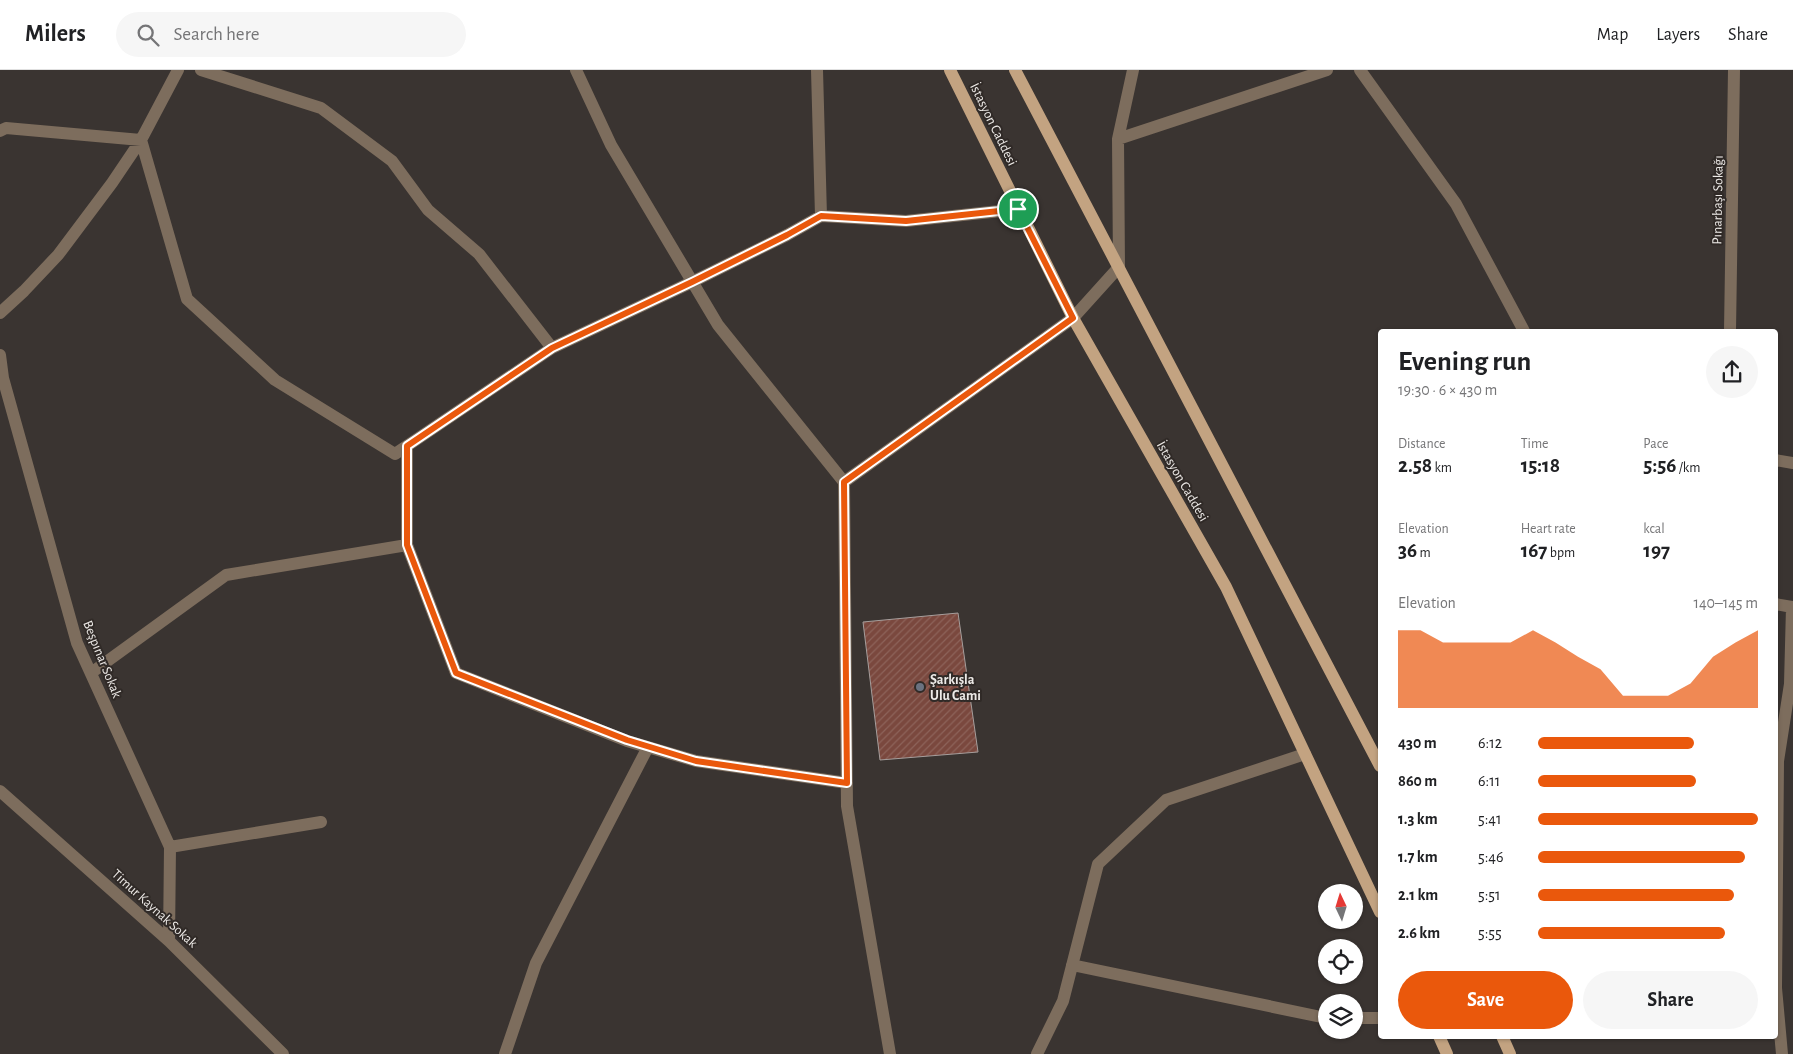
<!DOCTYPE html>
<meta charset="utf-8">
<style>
:root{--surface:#fff;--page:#f6f6f6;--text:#202124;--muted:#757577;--line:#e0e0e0;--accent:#ea580c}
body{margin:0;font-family:"Alegreya Sans",sans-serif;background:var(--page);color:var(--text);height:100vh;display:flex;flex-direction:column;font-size:19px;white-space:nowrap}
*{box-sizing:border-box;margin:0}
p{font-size:16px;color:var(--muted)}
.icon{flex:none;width:28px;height:28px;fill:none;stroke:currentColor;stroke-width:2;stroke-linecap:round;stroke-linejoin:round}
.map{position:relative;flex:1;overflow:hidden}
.side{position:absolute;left:1378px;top:259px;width:400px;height:710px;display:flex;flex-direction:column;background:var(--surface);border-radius:5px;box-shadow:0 1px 4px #0004}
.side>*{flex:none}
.needle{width:32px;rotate:356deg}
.tools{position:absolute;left:1318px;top:814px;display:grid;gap:10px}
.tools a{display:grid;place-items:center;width:45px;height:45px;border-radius:50%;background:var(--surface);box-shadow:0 1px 4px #0004;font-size:25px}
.pin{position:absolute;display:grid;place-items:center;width:42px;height:42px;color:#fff;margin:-21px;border:2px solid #fff;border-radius:50%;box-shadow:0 1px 5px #0007}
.round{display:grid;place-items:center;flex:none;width:52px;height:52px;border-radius:26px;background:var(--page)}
.summary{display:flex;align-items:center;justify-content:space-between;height:85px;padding:0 20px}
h1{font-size:28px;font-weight:700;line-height:38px}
.metrics{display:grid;grid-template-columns:repeat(3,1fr);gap:8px;height:85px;padding:5px 20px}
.metrics div{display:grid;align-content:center}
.metrics b{font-size:21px;font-weight:700}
.metrics small{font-size:14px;font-weight:400}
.metrics p{font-size:14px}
.chart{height:140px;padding:10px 20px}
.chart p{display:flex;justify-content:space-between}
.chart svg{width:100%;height:90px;margin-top:5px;fill:var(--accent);opacity:.7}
.primary-button{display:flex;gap:10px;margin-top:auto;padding:10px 20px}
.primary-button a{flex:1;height:58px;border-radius:30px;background:var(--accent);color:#fff;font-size:20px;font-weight:700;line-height:58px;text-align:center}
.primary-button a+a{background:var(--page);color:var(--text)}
ul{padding:0 20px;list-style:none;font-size:16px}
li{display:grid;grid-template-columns:80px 60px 1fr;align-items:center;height:38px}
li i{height:12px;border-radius:6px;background:var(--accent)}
header{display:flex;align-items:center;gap:30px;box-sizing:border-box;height:70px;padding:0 25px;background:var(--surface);border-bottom:1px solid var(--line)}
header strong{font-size:24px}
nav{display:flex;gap:28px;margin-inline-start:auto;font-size:18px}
.search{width:350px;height:45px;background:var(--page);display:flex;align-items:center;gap:12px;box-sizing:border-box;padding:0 18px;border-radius:28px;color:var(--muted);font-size:19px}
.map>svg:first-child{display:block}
.building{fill:url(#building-hatch);stroke:#a69e9c}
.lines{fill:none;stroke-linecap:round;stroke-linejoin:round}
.minor{stroke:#7d6d5d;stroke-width:12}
.major{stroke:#c3a381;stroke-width:12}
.route-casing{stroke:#fff;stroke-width:10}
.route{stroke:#ea580c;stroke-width:6}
.worship-dot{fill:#6b7280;stroke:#302a27;stroke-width:2}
.labels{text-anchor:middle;stroke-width:4;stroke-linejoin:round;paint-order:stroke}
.street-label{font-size:14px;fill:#edeae7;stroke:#302a27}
.poi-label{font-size:14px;font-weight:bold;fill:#edeae7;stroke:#302a27;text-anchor:start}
</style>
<header>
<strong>Milers</strong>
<div class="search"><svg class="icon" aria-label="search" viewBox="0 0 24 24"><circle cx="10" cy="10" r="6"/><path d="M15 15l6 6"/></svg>Search here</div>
<nav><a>Map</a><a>Layers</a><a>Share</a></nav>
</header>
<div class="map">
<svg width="1793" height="984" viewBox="0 0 1793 984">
<defs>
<pattern id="building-hatch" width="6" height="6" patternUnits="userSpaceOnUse" patternTransform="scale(1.25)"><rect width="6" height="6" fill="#7a483e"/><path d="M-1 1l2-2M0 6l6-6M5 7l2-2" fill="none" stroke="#8d635a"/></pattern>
</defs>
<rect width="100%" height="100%" fill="#3a3431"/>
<!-- building -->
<path class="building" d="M958 543 978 682 880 690 863 552Z"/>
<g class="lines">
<!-- minor -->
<path class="minor" d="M201 0 321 38 392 91 428 140 479 184 552 278
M576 0 611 75 718 255 844 412 847 736 890 984
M1360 0 1456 134 1524 261
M0 61 6 58 141 70 187 229 275 310 395 384 552 278 692 212 787 165 821 146 817 0
M1118 69 1327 0
M821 146 906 151 1019 139
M0 243 24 221 58 185 112 113 141 70 178 0
M1730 261 1734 0
M0 285 3 308 77 573 170 777 169 871
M1775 390 1793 393
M844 412 1073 248 1119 197 1118 69 1133 0
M407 475 456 603 627 671 696 691 847 713
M1775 534 1792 537 1790 614 1778 691 1776 918 1782 984
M91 603 226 505 407 475V376
M0 721 169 871 283 984
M170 777 321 752
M1072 895 1326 948
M1354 948H1380
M505 984 536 893 648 677
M1037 984 1063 931 1098 794 1166 730 1305 684"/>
<!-- major -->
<path class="major" d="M950 0 1073 248 1226 517 1380 842
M1015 0 1380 696
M1439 966 1447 984
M1502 966 1510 984"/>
</g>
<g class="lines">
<defs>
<path id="route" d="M1018 139 1073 248 844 412 847 713 696 691 627 670 456 603 407 475V376L552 278 692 212 787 165 821 146 906 151Z"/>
</defs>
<!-- route casing -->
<use href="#route" class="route-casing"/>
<!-- route -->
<use href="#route" class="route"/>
</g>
<!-- markers -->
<circle class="worship-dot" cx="920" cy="617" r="5"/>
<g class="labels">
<!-- street labels -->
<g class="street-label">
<text transform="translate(994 54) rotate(64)" y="5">İstasyon Caddesi</text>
<text transform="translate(1717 130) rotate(-89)" y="5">Pınarbaşı Sokağı</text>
<text transform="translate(1183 411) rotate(60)" y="5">İstasyon Caddesi</text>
<text transform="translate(103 589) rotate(68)" y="5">Beşpınar Sokak</text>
<text transform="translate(155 838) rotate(42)" y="5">Timur Kaynak Sokak</text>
</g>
<!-- poi labels -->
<g class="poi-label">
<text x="930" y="614">Şarkışla<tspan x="930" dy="16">Ulu Cami</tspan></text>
</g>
</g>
</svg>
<div class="tools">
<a><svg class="needle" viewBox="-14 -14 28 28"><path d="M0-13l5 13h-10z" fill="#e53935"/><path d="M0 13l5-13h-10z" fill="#757577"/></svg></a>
<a><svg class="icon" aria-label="locate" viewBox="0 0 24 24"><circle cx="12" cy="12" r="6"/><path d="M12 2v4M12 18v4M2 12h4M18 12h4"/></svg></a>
<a><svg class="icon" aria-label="layers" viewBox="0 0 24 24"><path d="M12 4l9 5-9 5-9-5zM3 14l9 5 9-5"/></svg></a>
</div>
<div class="pin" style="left:1018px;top:139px;background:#1e9e55"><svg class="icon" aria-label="arrive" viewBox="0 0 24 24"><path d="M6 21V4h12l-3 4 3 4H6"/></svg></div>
<section class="side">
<div class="summary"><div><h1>Evening run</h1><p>19:30 · 6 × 430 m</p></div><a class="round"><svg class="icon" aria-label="share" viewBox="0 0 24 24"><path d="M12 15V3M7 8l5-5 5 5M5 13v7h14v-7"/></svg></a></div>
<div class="metrics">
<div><p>Distance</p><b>2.58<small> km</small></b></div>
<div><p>Time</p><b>15:18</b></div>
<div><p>Pace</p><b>5:56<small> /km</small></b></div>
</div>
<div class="metrics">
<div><p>Elevation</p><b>36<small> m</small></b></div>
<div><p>Heart rate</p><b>167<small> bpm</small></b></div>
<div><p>kcal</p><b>197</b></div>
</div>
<div class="chart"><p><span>Elevation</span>140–145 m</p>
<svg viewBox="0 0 160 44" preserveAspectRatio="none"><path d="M0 44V6L10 6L20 12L30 12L40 12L50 12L60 6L70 12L80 19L90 25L100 38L110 38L120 38L130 32L140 19L150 12L160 6V44z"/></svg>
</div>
<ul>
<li><b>430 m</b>6:12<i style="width:71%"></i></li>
<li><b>860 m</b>6:11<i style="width:72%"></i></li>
<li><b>1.3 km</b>5:41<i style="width:100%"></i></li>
<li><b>1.7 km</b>5:46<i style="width:94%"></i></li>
<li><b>2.1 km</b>5:51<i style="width:89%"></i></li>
<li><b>2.6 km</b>5:55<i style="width:85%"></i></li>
</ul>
<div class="primary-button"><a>Save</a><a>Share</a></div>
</section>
</div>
